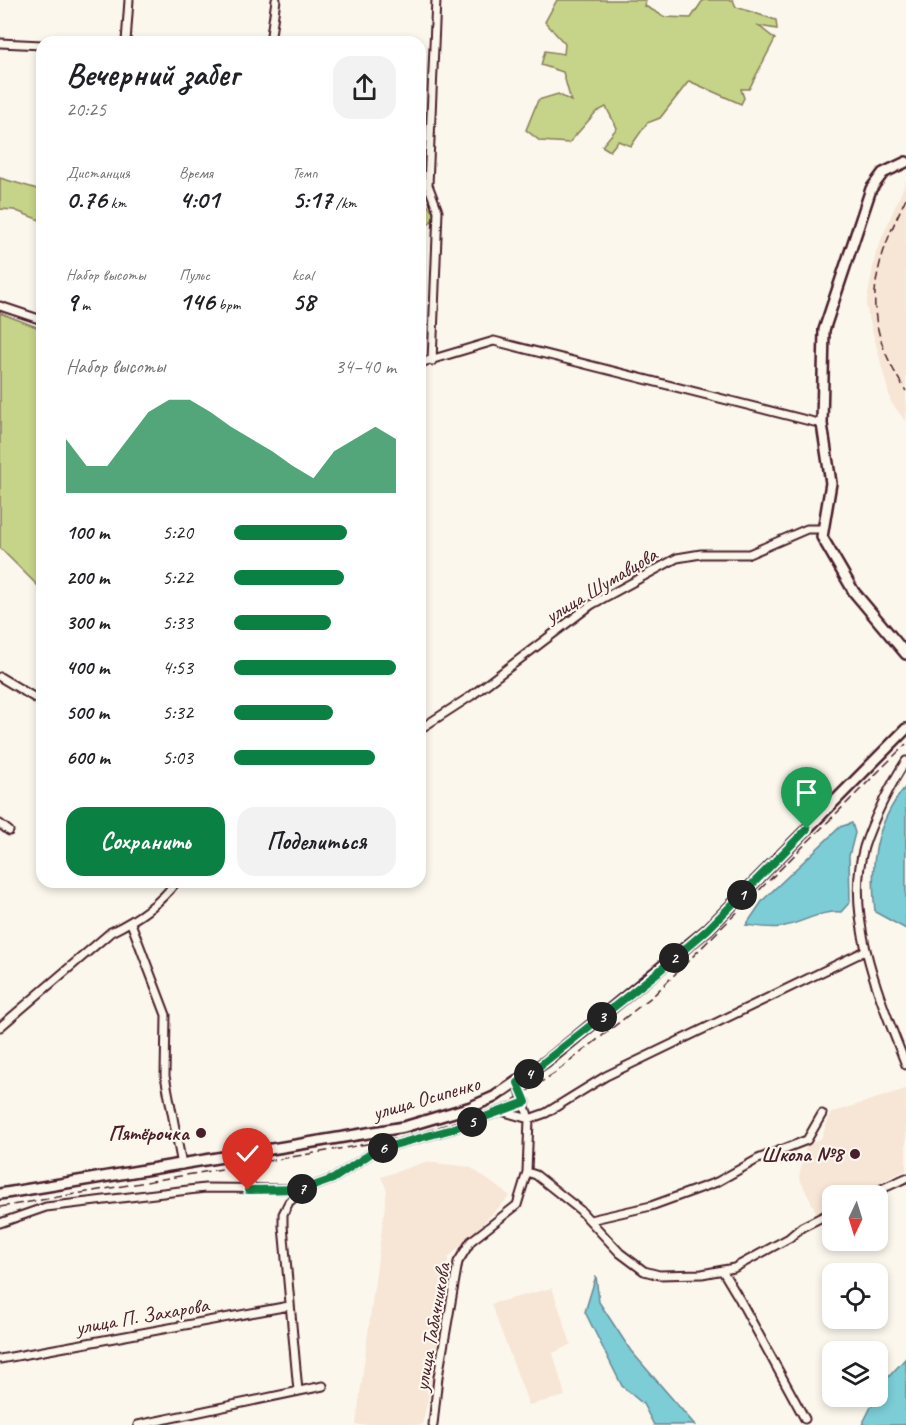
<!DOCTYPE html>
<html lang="ru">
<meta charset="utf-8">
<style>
:root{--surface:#fff;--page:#f2f2f2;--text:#202124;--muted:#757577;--accent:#0b8043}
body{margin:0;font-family:Caveat,sans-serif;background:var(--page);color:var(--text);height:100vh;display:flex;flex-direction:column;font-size:22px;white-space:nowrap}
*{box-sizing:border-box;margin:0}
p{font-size:20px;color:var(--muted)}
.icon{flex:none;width:33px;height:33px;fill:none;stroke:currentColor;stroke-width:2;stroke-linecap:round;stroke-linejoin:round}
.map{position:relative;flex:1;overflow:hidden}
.side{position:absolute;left:36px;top:36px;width:390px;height:852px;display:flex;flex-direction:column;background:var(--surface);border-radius:18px;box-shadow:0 3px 9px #0003}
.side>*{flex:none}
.needle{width:39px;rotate:184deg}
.controls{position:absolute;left:822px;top:1185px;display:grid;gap:12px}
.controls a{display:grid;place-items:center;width:66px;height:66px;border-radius:12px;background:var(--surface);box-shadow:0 3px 9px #0003;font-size:30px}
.pin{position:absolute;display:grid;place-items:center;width:51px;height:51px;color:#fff;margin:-62px -26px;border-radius:50% 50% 50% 0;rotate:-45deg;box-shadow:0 0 6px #0007}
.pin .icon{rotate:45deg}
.km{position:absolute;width:30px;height:30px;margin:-15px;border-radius:50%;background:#222;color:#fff;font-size:16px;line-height:30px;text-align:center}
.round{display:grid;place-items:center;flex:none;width:63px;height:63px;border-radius:18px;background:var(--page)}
.overview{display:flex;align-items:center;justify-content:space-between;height:102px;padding:0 30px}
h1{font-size:33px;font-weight:600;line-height:45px}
.metrics{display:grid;grid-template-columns:repeat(3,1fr);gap:9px;height:102px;padding:6px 30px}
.metrics div{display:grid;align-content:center}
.metrics b{font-size:26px;font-weight:600}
.metrics small{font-size:16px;font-weight:400}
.metrics p{font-size:16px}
.chart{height:168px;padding:12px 30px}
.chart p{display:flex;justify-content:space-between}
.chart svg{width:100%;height:108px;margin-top:6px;fill:var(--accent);opacity:.7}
.primary-button{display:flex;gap:12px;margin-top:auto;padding:12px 30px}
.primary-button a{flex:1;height:69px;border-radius:18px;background:var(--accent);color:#fff;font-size:24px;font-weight:600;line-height:69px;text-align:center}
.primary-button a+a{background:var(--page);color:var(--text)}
ul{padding:0 30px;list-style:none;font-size:20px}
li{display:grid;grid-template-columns:96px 72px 1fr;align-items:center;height:45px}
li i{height:15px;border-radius:8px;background:var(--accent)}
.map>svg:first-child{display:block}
.built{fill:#f7e5d5}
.green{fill:#c5d488;stroke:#887a5a;stroke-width:1.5}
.water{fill:#7ccdd6;stroke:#688792;stroke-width:1.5}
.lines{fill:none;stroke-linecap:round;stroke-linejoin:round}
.minor-casing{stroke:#4a1f2b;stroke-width:11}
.tertiary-casing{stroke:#4a1f2b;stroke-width:14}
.minor{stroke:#fbf7ec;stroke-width:7}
.tertiary{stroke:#fbf7ec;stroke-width:9}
.rail{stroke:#4a1f2b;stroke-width:1.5;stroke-dasharray:9 4.5;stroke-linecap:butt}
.route-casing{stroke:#fff;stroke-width:12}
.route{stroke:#0b8043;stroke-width:8}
.poi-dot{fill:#4a1f2b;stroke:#fbf7ec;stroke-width:2}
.labels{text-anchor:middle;stroke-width:4.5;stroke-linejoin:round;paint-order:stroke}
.street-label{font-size:21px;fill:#4a1f2b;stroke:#fbf7ec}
.poi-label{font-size:21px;font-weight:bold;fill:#4a1f2b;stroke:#fbf7ec;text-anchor:end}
</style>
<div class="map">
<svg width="906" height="1425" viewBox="0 0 906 1425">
<rect width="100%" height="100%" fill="#fbf7ec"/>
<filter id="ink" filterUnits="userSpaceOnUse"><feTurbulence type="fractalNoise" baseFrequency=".0167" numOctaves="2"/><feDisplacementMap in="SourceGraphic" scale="12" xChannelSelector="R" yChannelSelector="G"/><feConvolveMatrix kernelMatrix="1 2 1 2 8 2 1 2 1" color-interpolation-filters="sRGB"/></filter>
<g filter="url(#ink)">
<!-- built -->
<path class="built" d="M906 181V422L891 402 866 306 876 252Z
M906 1089V1170L854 1195 832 1196V1206L817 1214 799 1177 806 1146 821 1139 831 1113Z
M425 1162 470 1167 510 1196 448 1258 434 1372 422 1425H356L387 1190 381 1177Z
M552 1288 571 1344 553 1353 565 1396 529 1405 491 1304Z"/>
<!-- green -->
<path class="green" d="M557 0H646L645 6 665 17 691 18 703 0H733L736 7 776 20 777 29 759 26 775 39 749 89H741L744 98 741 104 689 81 660 118 647 123 631 146 618 141 610 151 602 146 617 128 606 107 596 112 569 143 540 141 526 130 538 100 558 94 571 101 563 72 541 65 545 51 564 54 565 44 545 22Z
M0 178 41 190 42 221 14 210 0 209Z
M420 205 428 206 433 211V219L428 225 420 226Z
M0 313 42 329V590L0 548Z"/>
<!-- water -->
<path class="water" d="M906 786V929L875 912C870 864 874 825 906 786Z
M852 823 855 833 849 856 850 902 841 912C819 910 802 924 780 927 770 929 757 926 746 925L763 900 840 827Z
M596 1276 599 1302 631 1351 695 1425H654L643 1404 622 1386 585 1312Z
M906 1358V1425H862L883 1383Z"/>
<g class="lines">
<defs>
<path id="minor" d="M126 42 129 0
M270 42 276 0
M0 43 42 45
M0 306 42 320
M432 361 438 211 428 185 436 0
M420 363 494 341 822 424
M0 677 42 702
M420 729 471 696 591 605 677 558 701 554H749L807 529H822
M906 761C891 783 872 822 864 847 844 917 881 1001 906 1065
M0 824 9 831
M131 923 166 1015 165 1076 182 1165
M0 1027 111 932C136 920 159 905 176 882
M501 1111 529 1119 546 1113 606 1076 865 951
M527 1172 536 1175 580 1210 620 1253 644 1271 659 1275 702 1274 734 1268 789 1238 802 1227 832 1212
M866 1196 906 1178
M590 1220 651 1206 717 1182 758 1159 807 1140 822 1114
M0 1223 46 1207 205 1188 305 1189
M722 1270 740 1300 805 1419
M0 1359 289 1306
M298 1391 283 1226V1214L289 1202 305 1189 333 1179 376 1150 449 1130 526 1102
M138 1425 323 1386
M433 1425 438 1377 458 1262 471 1241 517 1205 527 1172 529 1119 518 1083"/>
<path id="tertiary" d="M906 162 883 173 871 189 824 330 822 424 831 483 822 537 854 592 906 654
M0 1194 404 1127 471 1107 494 1097 551 1058 708 929 906 729"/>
</defs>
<!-- minor casing -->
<use href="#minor" class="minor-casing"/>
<!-- tertiary casing -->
<use href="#tertiary" class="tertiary-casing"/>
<!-- minor -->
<use href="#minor" class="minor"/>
<!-- tertiary -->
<use href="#tertiary" class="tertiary"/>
<!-- rail -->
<path class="rail" d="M906 198C870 273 859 318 906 391
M0 1207 408 1137 504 1106 555 1073 654 995 906 744"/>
</g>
</g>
<g class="lines" filter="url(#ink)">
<defs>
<path id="route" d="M248 1190 305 1189 333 1179 376 1150 449 1130 526 1102 518 1083 658 972 708 929 807 829"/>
</defs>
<!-- route casing -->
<use href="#route" class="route-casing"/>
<!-- route -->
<use href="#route" class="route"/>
</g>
<!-- markers -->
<g class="poi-dot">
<circle cx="201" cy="1133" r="6"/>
<circle cx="855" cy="1154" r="6"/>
</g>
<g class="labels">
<!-- street labels -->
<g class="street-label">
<text transform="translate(601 585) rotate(-31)" y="7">улица Шумавцова</text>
<text transform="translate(426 1098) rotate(-16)" y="7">улица Осипенко</text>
<text transform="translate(142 1316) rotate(-10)" y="7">улица П. Захарова</text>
<text transform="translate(432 1327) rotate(-80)" y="7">улица Табачникова</text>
</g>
<!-- poi labels -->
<g class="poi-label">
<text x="189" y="1140">Пятёрочка</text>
<text x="843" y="1161">Школа №8</text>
</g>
</g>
</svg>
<div class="controls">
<a><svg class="needle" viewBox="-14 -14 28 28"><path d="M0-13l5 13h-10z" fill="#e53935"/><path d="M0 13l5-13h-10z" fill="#757577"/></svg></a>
<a><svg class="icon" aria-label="locate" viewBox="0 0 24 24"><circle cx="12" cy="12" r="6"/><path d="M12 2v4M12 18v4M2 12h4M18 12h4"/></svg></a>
<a><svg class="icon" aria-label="layers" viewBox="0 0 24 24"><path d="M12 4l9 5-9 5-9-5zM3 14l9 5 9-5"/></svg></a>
</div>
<div class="pin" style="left:807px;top:829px;background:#1e9e55"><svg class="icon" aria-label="arrive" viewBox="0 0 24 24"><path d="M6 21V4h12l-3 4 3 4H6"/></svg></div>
<div class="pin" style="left:248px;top:1190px;background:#d93025"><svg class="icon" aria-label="check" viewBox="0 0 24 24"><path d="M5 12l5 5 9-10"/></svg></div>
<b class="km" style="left:742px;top:895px">1</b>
<b class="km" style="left:674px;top:958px">2</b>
<b class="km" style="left:602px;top:1017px">3</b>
<b class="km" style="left:529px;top:1074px">4</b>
<b class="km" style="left:472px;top:1122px">5</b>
<b class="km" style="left:383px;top:1148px">6</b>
<b class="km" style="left:302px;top:1189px">7</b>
<section class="side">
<div class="overview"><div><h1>Вечерний забег</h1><p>20:25</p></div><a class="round"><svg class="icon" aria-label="share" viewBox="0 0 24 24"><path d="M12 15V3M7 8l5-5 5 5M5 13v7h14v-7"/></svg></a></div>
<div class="metrics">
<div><p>Дистанция</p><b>0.76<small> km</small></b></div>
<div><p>Время</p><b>4:01</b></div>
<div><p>Темп</p><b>5:17<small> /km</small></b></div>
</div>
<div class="metrics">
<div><p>Набор высоты</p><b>9<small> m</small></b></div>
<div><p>Пульс</p><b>146<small> bpm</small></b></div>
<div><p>kcal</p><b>58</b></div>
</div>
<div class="chart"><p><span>Набор высоты</span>34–40 m</p>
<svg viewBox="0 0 160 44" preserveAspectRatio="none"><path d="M0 44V22L10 33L20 33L30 22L40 11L50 6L60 6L70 11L80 17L90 22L100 27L110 33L120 38L130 27L140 22L150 17L160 22V44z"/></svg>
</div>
<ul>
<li><b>100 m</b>5:20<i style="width:70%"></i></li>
<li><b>200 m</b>5:22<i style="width:68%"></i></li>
<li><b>300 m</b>5:33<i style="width:60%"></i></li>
<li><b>400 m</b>4:53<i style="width:100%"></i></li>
<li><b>500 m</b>5:32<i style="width:61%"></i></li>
<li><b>600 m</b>5:03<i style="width:87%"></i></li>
</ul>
<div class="primary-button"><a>Сохранить</a><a>Поделиться</a></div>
</section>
</div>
